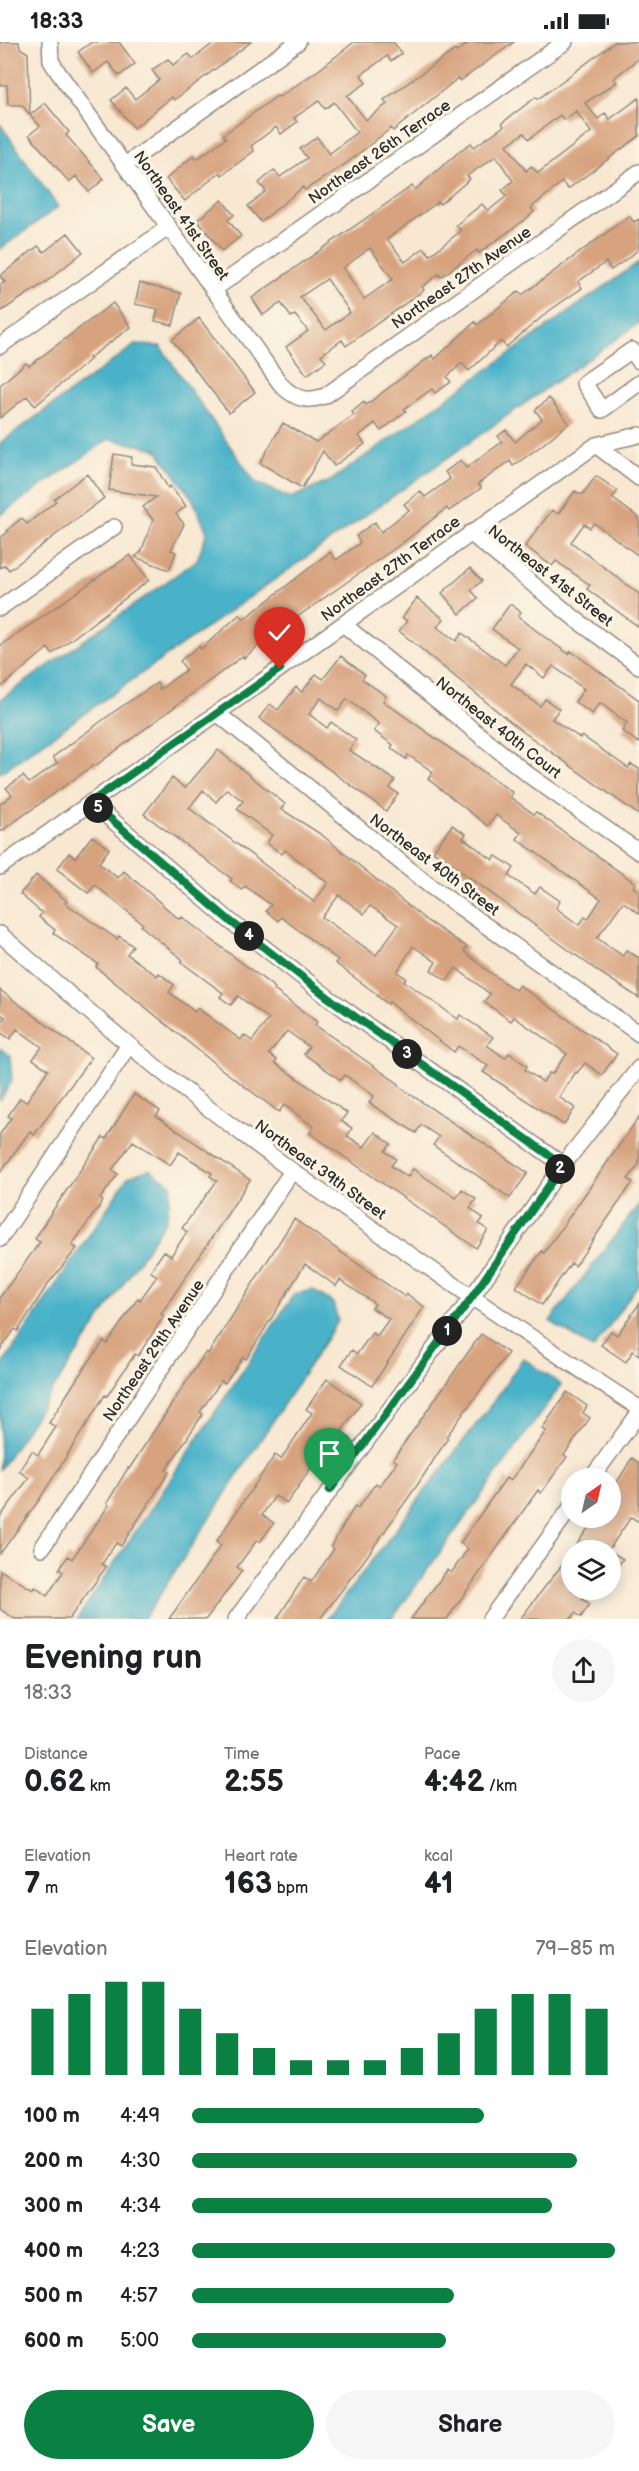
<!DOCTYPE html>
<meta charset="utf-8">
<style>
:root{--surface:#fff;--page:#f6f6f6;--text:#202124;--muted:#757577;--accent:#0b8043}
body{margin:0;font-family:"Balsamiq Sans",sans-serif;background:var(--page);color:var(--text);height:100vh;display:flex;flex-direction:column;font-size:22px;white-space:nowrap}
*{box-sizing:border-box;margin:0}
p{font-size:20px;color:var(--muted)}
.icon{flex:none;width:33px;height:33px;fill:none;stroke:currentColor;stroke-width:2;stroke-linecap:round;stroke-linejoin:round}
.map{position:relative;height:1577px;overflow:hidden}
.side{display:flex;flex-direction:column;background:var(--surface);flex:1}
.side>*{flex:none}
.needle{width:39px;rotate:34deg}
.controls{position:absolute;left:561px;top:1426px;display:grid;gap:12px}
.controls a{display:grid;place-items:center;width:60px;height:60px;border-radius:50%;background:var(--surface);box-shadow:0 3px 15px #0003;font-size:30px}
.pin{position:absolute;display:grid;place-items:center;width:51px;height:51px;color:#fff;margin:-62px -26px;border-radius:50% 50% 50% 0;rotate:-45deg;box-shadow:0 0 6px #0007}
.pin .icon{rotate:45deg}
.km{position:absolute;width:30px;height:30px;margin:-15px;border-radius:50%;background:#222;color:#fff;font-size:16px;line-height:30px;text-align:center}
.round{display:grid;place-items:center;flex:none;width:63px;height:63px;border-radius:32px;background:var(--page)}
.headline{display:flex;align-items:center;justify-content:space-between;height:102px;padding:0 24px}
h1{font-size:33px;font-weight:800;line-height:45px}
.metrics{display:grid;grid-template-columns:repeat(3,1fr);gap:9px;height:102px;padding:6px 24px}
.metrics div{display:grid;align-content:center}
.metrics b{font-size:30px;font-weight:800}
.metrics small{font-size:16px;font-weight:400}
.metrics p{font-size:16px}
.chart{height:168px;padding:12px 24px}
.chart p{display:flex;justify-content:space-between}
.chart svg{width:100%;height:108px;margin-top:6px;stroke:var(--accent);stroke-width:6}
.cta{display:flex;gap:12px;margin-top:auto;padding:12px 24px}
.cta a{flex:1;height:69px;border-radius:36px;background:var(--accent);color:#fff;font-size:24px;font-weight:800;line-height:69px;text-align:center}
.cta a+a{background:var(--page);color:var(--text)}
ul{padding:0 24px;list-style:none;font-size:20px}
li{display:grid;grid-template-columns:96px 72px 1fr;align-items:center;height:45px}
li i{height:15px;border-radius:8px;background:var(--accent)}
.status{display:flex;justify-content:space-between;align-items:center;height:42px;padding:0 30px;background:var(--surface);direction:ltr}
.status svg{height:16px;fill:currentColor}
.map>svg:first-child{display:block}
.water{fill:#4ab2c9;stroke:#3a6e7a;stroke-width:1.5}
.building{fill:#d7a27e;fill-rule:evenodd}
.lines{fill:none;stroke-linecap:round;stroke-linejoin:round}
.minor-casing{stroke:#928a7e;stroke-width:18}
.minor{stroke:#fff;stroke-width:15}
.route-casing{stroke:#fff;stroke-width:12}
.route{stroke:#0b8043;stroke-width:8}
.labels{text-anchor:middle;stroke-width:6;stroke-linejoin:round;paint-order:stroke}
.street-label{font-size:16px;fill:#2b2b2b;stroke:#fcf5e5}
</style>
<div class="status"><b>18:33</b><svg viewBox="0 0 49 12"><path d="M0 12V9h3v3zM5 12V6h3v6zM10 12V3h3v9zM15 12V0h3v12zM26 1h20v11H26zM47 4h2v5h-2z"/></svg></div>
<div class="map">
<svg width="639" height="1577" viewBox="0 0 639 1577">
<rect width="100%" height="100%" fill="#fcf5e5"/>
<filter id="ink" filterUnits="userSpaceOnUse"><feTurbulence type="fractalNoise" baseFrequency=".0167" numOctaves="2"/><feDisplacementMap in="SourceGraphic" scale="12" xChannelSelector="R" yChannelSelector="G"/><feConvolveMatrix kernelMatrix="1 2 1 2 8 2 1 2 1" color-interpolation-filters="sRGB"/></filter>
<filter id="wash" filterUnits="userSpaceOnUse"><feTurbulence type="fractalNoise" baseFrequency=".008" numOctaves="4" result="noise"/><feDisplacementMap in="SourceGraphic" scale="24" xChannelSelector="R" yChannelSelector="G"/><feGaussianBlur stdDeviation="1.35" result="paint"/><feColorMatrix in="noise" values="0 0 0 0 0 0 0 0 0 0 0 0 0 0 0 0 0 1.4 0 .05"/><feComposite in="paint" operator="in"/></filter>
<g filter="url(#wash)">
<rect width="100%" height="100%" fill="#f8e8d2"/>
<!-- water -->
<path class="water" d="M0 82 58 165 0 207Z
M639 220V281L0 731V658L197 518 207 490 192 456 156 407 109 397 0 473V401L135 303 160 304 255 440 291 456 330 439Z
M0 1006 10 1014 12 1039 0 1058Z
M149 1127 172 1143 166 1178 0 1427V1326L128 1135Z
M639 1162V1241L593 1307 550 1279Z
M313 1248 333 1261 338 1279 144 1577H77L294 1252Z
M523 1316 561 1343 392 1577H327L497 1355Z"/>
<g id="blocks">
<!-- building -->
<path class="building" d="M0 0H19L20 6 28 11 30 73 22 63H8L7 43H0Z
M92 0H119L135 22 119 34 108 20 93 31 78 10Z
M215 0H251L174 58 172 55 134 86 111 58 126 46 135 57 159 38 152 28 168 17 173 23 189 12 193 17Z
M354 0H393L402 11 391 19 387 14 361 33 366 41 347 54 366 78 387 62 384 58 455 8 457 10 470 0H514L460 39 458 36 393 89 391 86 347 121 305 148 303 145 261 180 248 164 266 149 259 141 274 128 280 135 307 116 300 107 317 95 329 112 357 90 334 60 325 67 319 59 294 76 297 80 281 92 276 85 251 104 254 109 222 133 220 130 185 159 166 137 194 113 197 117 226 96 223 93 277 54 279 55 320 27Z
M615 0H639V16L614 36 617 40 585 61 598 77 605 71 610 77 639 56V94L568 147 562 140 531 166 534 170 526 177 479 211 477 208 441 235 439 232 422 245 424 248 346 304 342 298 321 313 326 319 307 333 286 305 308 289 295 273 291 275 281 261 263 273 252 256 412 144 415 148 461 108 471 101 474 105 504 84 502 81 536 55 538 57ZM576 69 591 90 538 131 531 124 526 129 507 103 524 91 529 97 560 73 564 78ZM496 114 513 139 502 148 507 154 488 169 482 162 456 183 461 189 430 213 424 206 405 220 387 197 438 160 440 162 470 137 467 134ZM370 206 393 237 364 257 343 226ZM327 237 350 270 326 288 300 255Z
M45 61 69 90 66 93 104 137 89 150 76 134 69 140 29 93 40 84 30 73Z
M222 158 234 173 228 178 241 194 222 209 197 178Z
M629 174 634 180 639 177V207L631 214 611 228 606 220 578 240 582 246 549 269 506 305 501 299 469 329 462 321 447 335 451 340 435 351 432 347 404 367 406 369 381 389 375 381 359 394 365 402 334 424 323 409 302 446 260 421 283 381 316 400 354 373 352 370 364 360 366 363 432 313 435 317 475 280 477 283 519 249 522 253Z
M68 191 83 210 46 240 0 270V243L5 240 0 234 38 204 44 210Z
M140 241 181 251 173 283 155 279 158 267 135 262Z
M113 261 131 285 89 316 91 317 35 364 27 354 0 376V343L26 321 29 324Z
M199 276 255 350 229 371 172 298Z
M549 356 569 381 537 407 513 424 510 419 478 442 481 446 449 469 447 466 401 502 290 580 284 571 257 592 264 599 244 616 243 614 95 724 94 723 0 790V762L12 753 6 746 23 734 29 741 57 721 53 715 115 669 157 641 160 647 186 628 180 619 199 604 201 607 240 572 244 577 330 510 336 518 360 501 356 494 375 480 381 490 409 468 404 462 420 449 425 455 450 437 445 430 461 418 466 426 502 400 498 394 506 388 515 400 542 377 535 368Z
M114 412 132 415 131 422 156 425 168 446 170 444 186 464 176 472 184 482 171 508 176 510 169 528 135 515 141 510 153 478 143 465 156 455 109 448Z
M87 432 104 456 28 514 9 528 5 523 0 526V496L9 489 7 488 22 476 27 482 56 459 54 457Z
M596 434 618 449 612 456 639 476V514L594 481 590 486 584 482 571 500 639 552V585L587 547 590 543 556 519 552 524 525 504 552 468 558 472 575 449 582 453Z
M130 513 149 538 52 612 48 606 0 646V604Z
M470 526 482 539 471 548 478 556 460 572 442 551Z
M417 556 444 577 437 585 456 599 462 591 505 623 518 606 492 587 510 562 521 570 518 574 543 594 569 612 571 609 639 658V701L622 689 627 681 600 661 592 672 575 660 584 647 553 624 544 636 526 622 511 642 540 664 545 657 559 667 552 677 580 696 582 694 628 726 631 722 639 727V773L522 689 399 589 407 579 402 576Z
M341 614 365 633 362 637 386 654 383 659 513 751 510 755 534 772 536 770 635 841 633 845 639 849V871L623 860 597 896 623 914 626 908 639 916V956L599 930 433 809 452 783 466 792 463 796 493 818 496 814 514 826 509 834 535 852 540 845 560 859 556 866 579 883 585 875 588 877 601 857 517 797 521 791 496 773 488 784 470 770 428 737 433 730 408 713 406 717 391 706 393 703 374 689 379 682 347 657 338 669 321 656 309 672 327 686 331 680 356 698 349 708 395 738 390 746 398 752 386 769 259 676 270 662 278 668 296 645 302 650 316 632 323 637Z
M218 708 285 762 281 767 322 793 427 879 467 905 464 909 484 926 515 948 519 943 617 1012 602 1033 585 1021 577 1031 576 1030 559 1055 575 1066 564 1083 483 1030 488 1024 458 1004 454 1010 389 960 388 962 377 954 378 953 335 921 338 918 281 875 278 879 266 869 271 863 245 844 242 848 230 839 232 837 144 772 172 736 185 746ZM227 747 243 759 237 767 272 793 267 801 282 812 285 808 328 841 314 860 189 766 203 748 216 760ZM339 853 364 872 370 864 398 883 376 913 322 875ZM413 904 436 920 431 928 447 939 456 926 490 952 484 960 511 979 514 975 567 1012 552 1032 549 1031 543 1040 525 1028 527 1024 509 1011 505 1016 487 1003 493 995 460 973 458 977 404 939 406 936 397 930Z
M92 794 109 807 99 821 118 836 124 829 180 878 182 875 275 946 274 948 317 980 315 983 379 1028 399 1042 398 1044 528 1131 510 1156 433 1103 439 1095 421 1083 416 1091 369 1061 374 1054 345 1033 341 1038 304 1012 309 1005 287 989 269 1012 277 1018 275 1021 347 1071 341 1079 352 1086 347 1094 364 1105 375 1090 391 1102 385 1109 396 1117 391 1124 408 1135 413 1127 456 1156 462 1147 476 1157 470 1166 483 1176 479 1182 488 1188 476 1206 310 1091 314 1085 284 1063 279 1070 220 1026 96 925 98 922 53 891 55 888 39 875 42 871 20 852 36 833 67 859 65 861 117 897 119 894 133 904 127 912 157 934 159 931 174 943 169 950 195 970 197 966 241 998 244 993 252 999 269 977 238 954 231 963 220 955 223 951 181 920 183 918 141 884 143 882 95 843 88 851 57 827 69 811 75 816Z
M0 948 91 1016 34 1093 30 1089 0 1131V1092L11 1076 8 1074 20 1056 26 1060 48 1028 33 1017 42 1005 17 987 10 997 0 990V982L5 975 0 972Z
M134 1052 160 1069 156 1074 250 1138 161 1272 164 1274 138 1314 135 1312 107 1354 105 1353 39 1458 0 1512V1475L29 1436 19 1429 32 1409 38 1413 56 1385 49 1381 78 1335 104 1299 107 1302 138 1256 140 1258 157 1234 150 1229 164 1209 171 1214 187 1190 182 1186 217 1139 210 1134 212 1131 179 1110 170 1123 133 1099 112 1128 118 1132 100 1157 103 1159 72 1203 77 1206 47 1243 18 1289 15 1287 0 1308V1255L40 1200 35 1197 47 1177 103 1095 106 1097Z
M639 1075V1122L628 1137 633 1140 575 1224 571 1221 542 1263 516 1245 542 1209 544 1211Z
M294 1177 405 1255 407 1252 424 1265 372 1344 341 1323 352 1308 357 1312 372 1291 377 1294 389 1277 372 1266 375 1262 340 1238 336 1244 305 1222 246 1317 243 1315 225 1341 221 1339 200 1370 203 1372 166 1428 169 1430 147 1464 121 1504 116 1501 102 1522 106 1525 69 1577H15L0 1567V1528L33 1548 35 1545 47 1554 63 1530 59 1527 68 1514 72 1517 109 1463 107 1461 128 1426 129 1427 206 1310 208 1312Z
M639 1262V1313L633 1309 626 1320 601 1303 611 1289 617 1293Z
M481 1292 508 1311 446 1395 448 1396 418 1442 365 1517 320 1577H277L304 1535 311 1540 334 1507 331 1504 355 1464 358 1466 376 1441 380 1444 397 1420 393 1417Z
M327 1337 361 1361 328 1409 324 1407 287 1461 275 1454 262 1473 274 1481 260 1500 257 1498 237 1525 242 1529 206 1577H169L221 1503 216 1500 275 1413 281 1417 312 1371 306 1367Z
M567 1350 587 1364 583 1371 590 1376 564 1413 567 1415 541 1451 538 1448 447 1577H411L447 1528 451 1531 468 1507 460 1501 506 1436 510 1439 546 1389 542 1387Z
M632 1416 639 1421V1480L631 1475 608 1509H572L595 1476H610V1451Z
M610 1509 623 1517 610 1536Z
M572 1510V1548H588L582 1557 590 1562 581 1575 575 1571 571 1577H520Z"/>
</g>
</g>
<g filter="url(#ink)">
<use href="#blocks" fill-opacity="0" stroke="#928a7e" stroke-width="1.5"/>
<g class="lines">
<defs>
<path id="minor" d="M50 0 51 19 58 30 282 344C297 358 307 360 325 354L639 130
M125 123 298 0
M213 248 565 0
M0 304 169 185
M639 319 632 308 584 341 602 368 639 341
M596 403 639 436
M470 491 578 579 639 624
M0 566 114 485
M343 582 530 734 639 810
M217 671 430 844 639 992
M91 760 230 879 329 956 563 1123
M0 825 596 403 639 393
M0 892C64 948 128 1004 195 1056 338 1166 488 1268 639 1366
M0 1197 129 1003
M591 1437 639 1371
M42 1506 292 1129
M236 1577 472 1255 563 1123 639 1026
M490 1577 572 1464"/>
</defs>
<!-- minor casing -->
<use href="#minor" class="minor-casing"/>
<!-- minor -->
<use href="#minor" class="minor"/>
</g>
</g>
<g class="lines" filter="url(#ink)">
<defs>
<path id="route" d="M280 627 91 760 230 879 329 956 563 1123 472 1255 330 1448"/>
</defs>
<!-- route casing -->
<use href="#route" class="route-casing"/>
<!-- route -->
<use href="#route" class="route"/>
</g>
<g class="labels">
<!-- street labels -->
<g class="street-label">
<text transform="translate(379 109) rotate(-35)" y="6">Northeast 26th Terrace</text>
<text transform="translate(182 173) rotate(55)" y="6">Northeast 41st Street</text>
<text transform="translate(461 235) rotate(-35)" y="6">Northeast 27th Avenue</text>
<text transform="translate(390 526) rotate(-36)" y="6">Northeast 27th Terrace</text>
<text transform="translate(551 533) rotate(38)" y="6">Northeast 41st Street</text>
<text transform="translate(499 685) rotate(38)" y="6">Northeast 40th Court</text>
<text transform="translate(435 822) rotate(37)" y="6">Northeast 40th Street</text>
<text transform="translate(321 1127) rotate(36)" y="6">Northeast 39th Street</text>
<text transform="translate(153 1308) rotate(-56)" y="6">Northeast 29th Avenue</text>
</g>
</g>
</svg>
<div class="controls">
<a><svg class="needle" viewBox="-14 -14 28 28"><path d="M0-13l5 13h-10z" fill="#e53935"/><path d="M0 13l5-13h-10z" fill="#757577"/></svg></a>
<a><svg class="icon" aria-label="layers" viewBox="0 0 24 24"><path d="M12 4l9 5-9 5-9-5zM3 14l9 5 9-5"/></svg></a>
</div>
<div class="pin" style="left:330px;top:1448px;background:#1e9e55"><svg class="icon" aria-label="arrive" viewBox="0 0 24 24"><path d="M6 21V4h12l-3 4 3 4H6"/></svg></div>
<div class="pin" style="left:280px;top:627px;background:#d93025"><svg class="icon" aria-label="check" viewBox="0 0 24 24"><path d="M5 12l5 5 9-10"/></svg></div>
<b class="km" style="left:447px;top:1289px">1</b>
<b class="km" style="left:560px;top:1127px">2</b>
<b class="km" style="left:407px;top:1012px">3</b>
<b class="km" style="left:249px;top:894px">4</b>
<b class="km" style="left:98px;top:766px">5</b>
</div>
<section class="side">
<div class="headline"><div><h1>Evening run</h1><p>18:33</p></div><a class="round"><svg class="icon" aria-label="share" viewBox="0 0 24 24"><path d="M12 15V3M7 8l5-5 5 5M5 13v7h14v-7"/></svg></a></div>
<div class="metrics">
<div><p>Distance</p><b>0.62<small> km</small></b></div>
<div><p>Time</p><b>2:55</b></div>
<div><p>Pace</p><b>4:42<small> /km</small></b></div>
</div>
<div class="metrics">
<div><p>Elevation</p><b>7<small> m</small></b></div>
<div><p>Heart rate</p><b>163<small> bpm</small></b></div>
<div><p>kcal</p><b>41</b></div>
</div>
<div class="chart"><p><span>Elevation</span>79–85 m</p>
<svg viewBox="0 0 160 44" preserveAspectRatio="none"><path d="M5 44V17M15 44V11M25 44V6M35 44V6M45 44V17M55 44V27M65 44V33M75 44V38M85 44V38M95 44V38M105 44V33M115 44V27M125 44V17M135 44V11M145 44V11M155 44V17"/></svg>
</div>
<ul>
<li><b>100 m</b>4:49<i style="width:69%"></i></li>
<li><b>200 m</b>4:30<i style="width:91%"></i></li>
<li><b>300 m</b>4:34<i style="width:85%"></i></li>
<li><b>400 m</b>4:23<i style="width:100%"></i></li>
<li><b>500 m</b>4:57<i style="width:62%"></i></li>
<li><b>600 m</b>5:00<i style="width:60%"></i></li>
</ul>
<div class="cta"><a>Save</a><a>Share</a></div>
</section>
